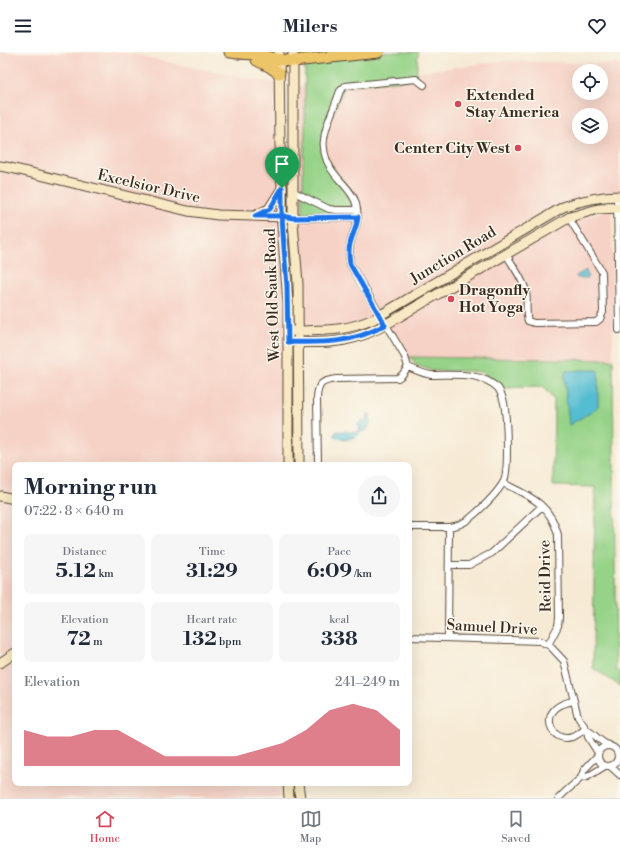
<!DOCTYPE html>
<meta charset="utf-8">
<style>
:root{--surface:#fff;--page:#f6f6f7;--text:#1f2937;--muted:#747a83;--line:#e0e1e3;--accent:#d1495b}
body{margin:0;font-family:"Libre Bodoni",serif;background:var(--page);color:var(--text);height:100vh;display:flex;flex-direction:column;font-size:15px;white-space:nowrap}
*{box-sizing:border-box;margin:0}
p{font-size:13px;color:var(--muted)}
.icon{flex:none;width:22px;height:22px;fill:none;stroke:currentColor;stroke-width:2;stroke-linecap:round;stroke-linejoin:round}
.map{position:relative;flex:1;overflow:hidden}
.details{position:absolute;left:12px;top:410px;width:400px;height:324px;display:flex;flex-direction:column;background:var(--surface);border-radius:8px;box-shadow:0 4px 16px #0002}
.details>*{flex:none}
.fabs{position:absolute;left:572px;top:12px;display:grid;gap:8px}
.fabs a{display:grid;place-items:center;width:36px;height:36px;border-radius:50%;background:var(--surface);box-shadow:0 4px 16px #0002;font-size:20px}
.pin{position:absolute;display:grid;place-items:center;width:34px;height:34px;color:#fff;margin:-41px -17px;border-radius:50% 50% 50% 0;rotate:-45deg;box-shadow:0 0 4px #0007}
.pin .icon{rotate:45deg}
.round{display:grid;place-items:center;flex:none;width:42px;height:42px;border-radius:21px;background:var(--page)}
.head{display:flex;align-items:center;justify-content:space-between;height:68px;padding:0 12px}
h1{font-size:22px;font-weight:700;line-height:30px}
.stats{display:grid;grid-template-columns:repeat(3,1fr);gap:6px;height:68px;padding:4px 12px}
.stats div{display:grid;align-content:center;border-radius:8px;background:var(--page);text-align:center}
.stats b{font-size:20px;font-weight:700}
.stats small{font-size:11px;font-weight:400}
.stats p{font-size:11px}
.chart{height:112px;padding:8px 12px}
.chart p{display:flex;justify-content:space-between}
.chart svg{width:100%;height:72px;margin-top:4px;fill:var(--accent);opacity:.7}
header{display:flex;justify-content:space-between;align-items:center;height:52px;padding:0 12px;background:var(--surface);font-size:18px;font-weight:700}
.tabs{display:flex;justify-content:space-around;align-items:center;height:56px;border-top:1px solid var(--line);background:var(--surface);font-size:11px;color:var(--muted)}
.tabs a{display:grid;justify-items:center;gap:2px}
.tabs .active{color:var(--accent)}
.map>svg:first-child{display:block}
.built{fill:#f6d1c5;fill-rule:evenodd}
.green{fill:#96d388;stroke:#687e53}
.water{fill:#54bdd1;stroke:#487478}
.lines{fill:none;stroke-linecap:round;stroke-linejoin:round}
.street-casing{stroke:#574739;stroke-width:8}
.secondary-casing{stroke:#574739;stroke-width:11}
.highway-casing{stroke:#574739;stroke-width:13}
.street{stroke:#fff;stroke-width:6}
.secondary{stroke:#f8e8c3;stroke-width:9}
.highway{stroke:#edc569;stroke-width:11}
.route-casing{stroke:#fff;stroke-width:8}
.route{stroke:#1a73e8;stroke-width:5}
.poi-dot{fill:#d1495b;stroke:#fbf7ec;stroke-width:1.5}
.labels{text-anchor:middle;stroke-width:3;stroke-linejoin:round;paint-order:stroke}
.poi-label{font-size:15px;font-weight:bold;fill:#3b2a1e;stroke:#fbf7ec;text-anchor:start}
.street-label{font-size:15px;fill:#3b2a1e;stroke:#fbf7ec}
</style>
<header><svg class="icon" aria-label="menu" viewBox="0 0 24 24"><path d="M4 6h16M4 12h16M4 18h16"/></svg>Milers<svg class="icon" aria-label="heart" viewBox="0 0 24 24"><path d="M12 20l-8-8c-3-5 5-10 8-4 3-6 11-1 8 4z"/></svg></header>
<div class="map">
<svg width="620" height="746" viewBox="0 0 620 746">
<rect width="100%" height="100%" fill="#fbf7ec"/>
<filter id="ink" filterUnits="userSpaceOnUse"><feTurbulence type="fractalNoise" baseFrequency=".025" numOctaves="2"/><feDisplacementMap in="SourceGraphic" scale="8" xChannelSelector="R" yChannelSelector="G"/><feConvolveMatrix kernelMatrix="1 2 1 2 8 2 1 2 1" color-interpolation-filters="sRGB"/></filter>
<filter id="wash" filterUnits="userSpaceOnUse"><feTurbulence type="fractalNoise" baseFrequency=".012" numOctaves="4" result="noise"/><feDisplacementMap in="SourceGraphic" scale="16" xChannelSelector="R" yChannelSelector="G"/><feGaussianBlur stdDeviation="0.9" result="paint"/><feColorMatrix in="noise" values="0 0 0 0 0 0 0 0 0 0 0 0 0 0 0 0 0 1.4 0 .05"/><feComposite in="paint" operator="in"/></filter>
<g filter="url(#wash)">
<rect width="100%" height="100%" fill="#f6ead4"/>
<!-- built -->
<path class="built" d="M0 0H124L180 13 279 32 288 413H15V731H288L289 746H0Z
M505 9 620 12V144L585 148 362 272 298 279 293 35ZM579 19H601V41H579ZM579 63H601V85H579Z
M612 156 613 308 405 305 385 273 549 176Z"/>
<!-- green -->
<path class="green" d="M378 0H418L416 27 345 34 323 85V100L355 147 348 158 347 166H303V113L305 78V15L306 10Z
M409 305 613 308 616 618 620 619V634L593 616 595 435 553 434 554 348 543 335 502 336 487 323 480 320 471 319H433L416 313Z"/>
<!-- water -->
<path class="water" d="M586 218 588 226H577L576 224Z
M581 318H598V354L593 359 569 373 564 325 566 319Z
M368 362H370L371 370 367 378 361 380 356 385 344 388 335 385V381L338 379 357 380 360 377 358 372 362 368 365 369Z"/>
</g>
<g filter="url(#ink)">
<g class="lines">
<defs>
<path id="street" d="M294 140 329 157 336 158H357
M617 144 619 278
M293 166 358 165
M506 202C512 213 524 228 526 240 528 249 525 259 528 269L534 271 596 270 600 267 603 260 602 220 572 171 570 165
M408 315C415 318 424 322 431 323 454 323 479 319 498 336 500 339 502 343 503 347 507 360 509 417 504 429 498 441 479 459 469 467 463 472 456 474 449 475H409
M318 413 317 346C318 331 322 329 336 327L398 326 402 323 408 315 405 305 350 212C349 206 349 200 350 193 353 177 361 171 356 152 354 142 343 132 337 125 311 94 329 72 340 39L345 34 416 27 424 33
M503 431C529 444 550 451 558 483L559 566 558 574 548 593
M449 513H469L492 501 542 454
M409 585 540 589 550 594 564 609 578 665 587 678 588 685 598 701
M448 586 449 475
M573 649C568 650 561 652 556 656 542 668 554 691 572 685 577 684 581 680 585 677
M587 678C595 682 600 691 609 693
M598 704a10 10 0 1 1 20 0a10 10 0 1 1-20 0Z
M610 714 620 723
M581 726 587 725 605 714
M559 746 565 740 581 726 584 718 598 703"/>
<path id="secondary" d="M279 0 280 93 282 136V171L288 252V413
M293 0V171L298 231 299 413
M0 114 11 116 188 159 218 163 287 165
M258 162 269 157 281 138
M294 279C326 278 343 280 374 267L563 155C582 148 600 144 620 144
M294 290C332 292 356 290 390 270L570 165 598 157 620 156
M0 444 15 447
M0 611 15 601
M288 731 289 746
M298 731 300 746"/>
<path id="highway" d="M230 0C239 2 247 1 255 2 268 5 280 9 293 9L378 0
M257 8 269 14 279 21"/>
</defs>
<!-- street casing -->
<use href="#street" class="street-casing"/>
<!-- secondary casing -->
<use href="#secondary" class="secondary-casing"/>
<!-- highway casing -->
<use href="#highway" class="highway-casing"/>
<!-- street -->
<use href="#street" class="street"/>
<!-- secondary -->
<use href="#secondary" class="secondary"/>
<!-- highway -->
<use href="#highway" class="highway"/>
</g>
</g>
<g class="lines" filter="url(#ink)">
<defs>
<path id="route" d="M282 136V164L293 166 358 165C357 175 352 183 350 192 348 198 349 205 350 212L385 273C353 291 325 291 288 290L287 234 284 196 282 164H255L270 157 282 136"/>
</defs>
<!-- route casing -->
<use href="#route" class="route-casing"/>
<!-- route -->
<use href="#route" class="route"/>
</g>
<!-- markers -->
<g class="poi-dot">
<circle cx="458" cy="52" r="4"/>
<circle cx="518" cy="96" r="4"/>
<circle cx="451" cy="247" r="4"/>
</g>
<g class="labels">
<!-- poi labels -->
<g class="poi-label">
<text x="466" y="48">Extended<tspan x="466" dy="17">Stay America</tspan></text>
<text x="510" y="101" text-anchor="end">Center City West</text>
<text x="459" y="243">Dragonfly<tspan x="459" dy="17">Hot Yoga</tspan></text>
</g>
<!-- street labels -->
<g class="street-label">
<text transform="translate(149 134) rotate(13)" y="5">Excelsior Drive</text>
<text transform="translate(453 203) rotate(-31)" y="5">Junction Road</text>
<text transform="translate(272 243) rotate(-92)" y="5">West Old Sauk Road</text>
<text transform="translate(545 524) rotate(-91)" y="5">Reid Drive</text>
<text transform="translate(492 575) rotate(3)" y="5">Samuel Drive</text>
</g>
</g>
</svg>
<div class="fabs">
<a><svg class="icon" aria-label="locate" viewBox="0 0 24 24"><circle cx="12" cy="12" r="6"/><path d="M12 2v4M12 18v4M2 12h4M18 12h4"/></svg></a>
<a><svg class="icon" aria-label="layers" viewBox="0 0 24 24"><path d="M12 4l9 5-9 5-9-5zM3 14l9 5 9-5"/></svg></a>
</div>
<div class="pin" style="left:282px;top:136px;background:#1e9e55"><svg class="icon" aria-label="arrive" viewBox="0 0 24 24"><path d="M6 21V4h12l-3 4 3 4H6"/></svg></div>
<section class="details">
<div class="head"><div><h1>Morning run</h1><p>07:22 · 8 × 640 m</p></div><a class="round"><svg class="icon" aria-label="share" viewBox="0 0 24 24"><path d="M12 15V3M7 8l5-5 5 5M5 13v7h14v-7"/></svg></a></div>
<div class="stats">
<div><p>Distance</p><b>5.12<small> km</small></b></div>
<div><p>Time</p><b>31:29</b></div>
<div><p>Pace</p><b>6:09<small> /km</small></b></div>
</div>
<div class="stats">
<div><p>Elevation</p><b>72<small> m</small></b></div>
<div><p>Heart rate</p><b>132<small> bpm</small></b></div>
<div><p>kcal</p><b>338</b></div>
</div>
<div class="chart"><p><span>Elevation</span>241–249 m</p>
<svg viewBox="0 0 160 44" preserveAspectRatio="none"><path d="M0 44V22L10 26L20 26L30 22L40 22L50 30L60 38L70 38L80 38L90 38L100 34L110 30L120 22L130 10L140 6L150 10L160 22V44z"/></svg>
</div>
</section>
</div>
<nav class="tabs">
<a class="active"><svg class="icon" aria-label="home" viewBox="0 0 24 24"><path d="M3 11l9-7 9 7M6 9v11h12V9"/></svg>Home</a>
<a><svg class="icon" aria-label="map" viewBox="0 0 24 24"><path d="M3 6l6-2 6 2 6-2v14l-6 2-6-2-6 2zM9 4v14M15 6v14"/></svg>Map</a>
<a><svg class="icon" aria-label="saved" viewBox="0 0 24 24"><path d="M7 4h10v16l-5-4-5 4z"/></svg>Saved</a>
</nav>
